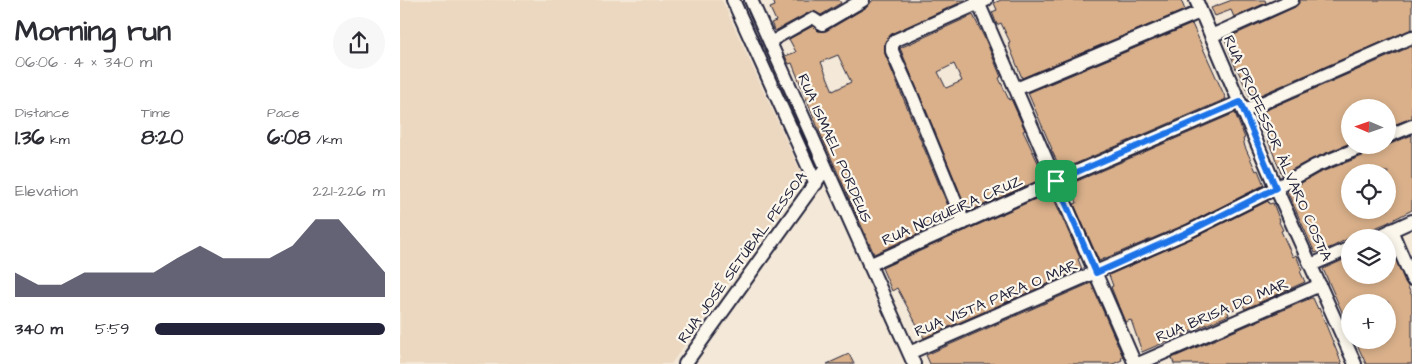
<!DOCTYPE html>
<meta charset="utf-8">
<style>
:root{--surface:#fff;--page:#f7f7f7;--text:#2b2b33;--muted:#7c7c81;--accent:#22223b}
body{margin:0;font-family:"Architects Daughter",sans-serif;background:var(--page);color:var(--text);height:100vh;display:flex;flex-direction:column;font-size:19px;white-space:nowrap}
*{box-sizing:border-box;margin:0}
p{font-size:16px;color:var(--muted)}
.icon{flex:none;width:28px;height:28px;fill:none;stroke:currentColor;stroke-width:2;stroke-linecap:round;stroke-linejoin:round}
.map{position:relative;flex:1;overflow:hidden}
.panel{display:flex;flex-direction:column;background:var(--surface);width:400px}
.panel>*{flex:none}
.needle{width:32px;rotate:272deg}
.fabs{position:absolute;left:941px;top:99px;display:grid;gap:10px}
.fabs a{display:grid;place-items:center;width:55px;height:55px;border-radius:50%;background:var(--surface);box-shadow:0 2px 8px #0003;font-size:25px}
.pin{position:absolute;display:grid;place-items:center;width:42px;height:42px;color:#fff;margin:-21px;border-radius:10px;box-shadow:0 2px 8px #0006}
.round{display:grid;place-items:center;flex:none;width:52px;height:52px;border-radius:26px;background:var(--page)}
.head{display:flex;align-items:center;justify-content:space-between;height:85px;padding:0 15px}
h1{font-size:28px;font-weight:700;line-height:38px}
.figures{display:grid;grid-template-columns:repeat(3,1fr);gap:8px;height:85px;padding:5px 15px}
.figures div{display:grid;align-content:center}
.figures b{font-size:21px;font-weight:700}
.figures small{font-size:14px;font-weight:400}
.figures p{font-size:14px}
.chart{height:140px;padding:10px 15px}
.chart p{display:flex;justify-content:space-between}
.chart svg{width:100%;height:90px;margin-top:5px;fill:var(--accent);opacity:.7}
ul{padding:0 15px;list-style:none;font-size:16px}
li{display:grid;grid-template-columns:80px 60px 1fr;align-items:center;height:38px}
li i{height:12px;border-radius:6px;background:var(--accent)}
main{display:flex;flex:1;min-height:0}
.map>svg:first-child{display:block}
.built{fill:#ecd8c1}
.building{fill:#d9b08a;stroke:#22223b;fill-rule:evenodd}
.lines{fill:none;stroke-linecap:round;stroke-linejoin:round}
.pedestrian-casing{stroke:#22223b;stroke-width:14}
.minor-casing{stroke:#22223b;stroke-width:16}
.pedestrian{stroke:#fbf7ec;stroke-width:10}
.minor{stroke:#fbf7ec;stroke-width:12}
.route-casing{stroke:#fff;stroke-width:10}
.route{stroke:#1a73e8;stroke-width:6}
.labels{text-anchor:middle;stroke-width:4.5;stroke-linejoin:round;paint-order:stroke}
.street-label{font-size:15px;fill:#22223b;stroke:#fbf7ec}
</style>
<main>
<section class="panel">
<div class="head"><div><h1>Morning run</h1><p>06:06 · 4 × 340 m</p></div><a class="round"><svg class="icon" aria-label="share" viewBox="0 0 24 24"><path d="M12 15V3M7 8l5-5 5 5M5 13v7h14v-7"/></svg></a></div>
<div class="figures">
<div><p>Distance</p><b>1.36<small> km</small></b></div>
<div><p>Time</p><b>8:20</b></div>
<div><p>Pace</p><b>6:08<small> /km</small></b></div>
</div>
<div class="chart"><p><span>Elevation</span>221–226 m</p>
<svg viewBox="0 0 160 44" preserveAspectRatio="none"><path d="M0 44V32L10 38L20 38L30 32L40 32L50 32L60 32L70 25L80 19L90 25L100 25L110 25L120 19L130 6L140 6L150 19L160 32V44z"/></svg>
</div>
<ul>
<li><b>340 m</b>5:59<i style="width:100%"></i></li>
</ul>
</section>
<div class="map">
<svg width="1012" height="364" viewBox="0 0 1012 364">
<rect width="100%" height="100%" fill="#f4e9d8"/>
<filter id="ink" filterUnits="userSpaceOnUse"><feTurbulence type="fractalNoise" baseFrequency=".02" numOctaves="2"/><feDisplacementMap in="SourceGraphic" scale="10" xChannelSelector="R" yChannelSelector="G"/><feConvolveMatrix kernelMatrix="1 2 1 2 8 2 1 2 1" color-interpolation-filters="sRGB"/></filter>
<g filter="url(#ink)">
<!-- built -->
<path class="built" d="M0 0H322L404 179 271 364H0Z"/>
<!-- building -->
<path class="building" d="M373 0H439L441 3 421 15 414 11 410 12 375 31 371 23 376 21 370 8 375 6Z
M473 0H566L493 33 486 40 484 45 485 54 553 218 474 254 420 133 392 63 389 64 385 56 396 52 389 39 413 26 418 31H426L467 7ZM438 55 451 82 433 91 421 62Z
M601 0H781L785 10 622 78 608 43 610 42 601 23 597 25 592 12 597 10 594 3Z
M832 0H865L866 3 834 17 831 10 815 16 811 8Z
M901 0H1012V29L851 99 837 69H836L825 39 895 7Z
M573 15 586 41 601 77 599 78 609 100 611 99 625 130 623 131 642 171 641 172 644 178 568 212 500 48ZM554 64 562 81 546 88 538 72Z
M792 24 826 99 661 170 651 149H652L628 93Z
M1012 46V118L988 127V108H950V143L912 159 882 175 857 114Z
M835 113 845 138 843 139 845 147 856 171 858 170 864 185 787 224 699 261 674 204 677 203 670 184Z
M1012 135V210L987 223 955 236V235L932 247 915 253 887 191 919 173 970 153 974 150 975 145H988ZM950 172H988V210H950Z
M651 192 680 258 678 259 682 269 524 338 497 288 492 291 482 268Z
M868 201 869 204 873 203 880 221 879 222 883 230 881 231 893 257 896 255 902 270 900 271 905 282 845 309 843 305 828 312 829 315 742 352 731 320 725 322 711 287 713 286 709 275 793 238Z
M988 242 1012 296V364H966L955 340H988V302H950V330L923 269 950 257V275H988Z
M691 283 723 357H721L722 360 713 364H530L526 355Z
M911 298H913L918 309 919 308 942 364H774L772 358Z
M449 354 454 364H427Z"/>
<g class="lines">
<defs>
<path id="pedestrian" d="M370 42 413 18 422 24"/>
<path id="minor" d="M333 0 416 184
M351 0 514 364
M577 0 735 364
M796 0 876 188 955 364
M422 24 463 0
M811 36 892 0
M616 89 800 12
M844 111 1012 37
M988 136 1012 126
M564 223 512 96 492 51V45L496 40 586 0
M991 230 1012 279
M975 238 1012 221
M469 265 656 181 840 102
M911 265 950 248
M509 353 790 231 876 188 915 166 967 145
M285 364 426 168
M738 364 920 285"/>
</defs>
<!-- pedestrian casing -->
<use href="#pedestrian" class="pedestrian-casing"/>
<!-- minor casing -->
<use href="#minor" class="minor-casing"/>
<!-- pedestrian -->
<use href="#pedestrian" class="pedestrian"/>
<!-- minor -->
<use href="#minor" class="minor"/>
</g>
</g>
<g class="lines" filter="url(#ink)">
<defs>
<path id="route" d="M840 102 876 188 790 231 696 273 656 181Z"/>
</defs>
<!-- route casing -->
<use href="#route" class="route-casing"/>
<!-- route -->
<use href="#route" class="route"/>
</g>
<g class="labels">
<!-- street labels -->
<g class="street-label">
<text transform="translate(435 148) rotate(66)" y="5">RUA ISMAEL PORDEUS</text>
<text transform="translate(878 148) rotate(66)" y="5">RUA PROFESSOR ÁLVARO COSTA</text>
<text transform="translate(552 210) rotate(-24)" y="5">RUA NOGUEIRA CRUZ</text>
<text transform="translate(342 257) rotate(-54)" y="5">RUA JOSÉ SETÚBAL PESSOA</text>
<text transform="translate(596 298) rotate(-23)" y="5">RUA VISTA PARA O MAR</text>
<text transform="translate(822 310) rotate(-23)" y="5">RUA BRISA DO MAR</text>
</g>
</g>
</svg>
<div class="fabs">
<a><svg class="needle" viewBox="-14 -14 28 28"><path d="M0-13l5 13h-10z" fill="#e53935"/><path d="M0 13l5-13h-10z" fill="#7c7c81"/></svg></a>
<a><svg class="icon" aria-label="locate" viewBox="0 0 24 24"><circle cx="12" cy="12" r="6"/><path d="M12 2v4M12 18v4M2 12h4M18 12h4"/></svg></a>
<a><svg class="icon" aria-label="layers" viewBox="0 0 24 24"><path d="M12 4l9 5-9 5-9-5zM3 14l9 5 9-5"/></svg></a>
<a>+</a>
</div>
<div class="pin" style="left:656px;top:181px;background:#1e9e55"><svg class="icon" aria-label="arrive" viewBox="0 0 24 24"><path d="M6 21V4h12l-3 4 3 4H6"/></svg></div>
</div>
</main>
